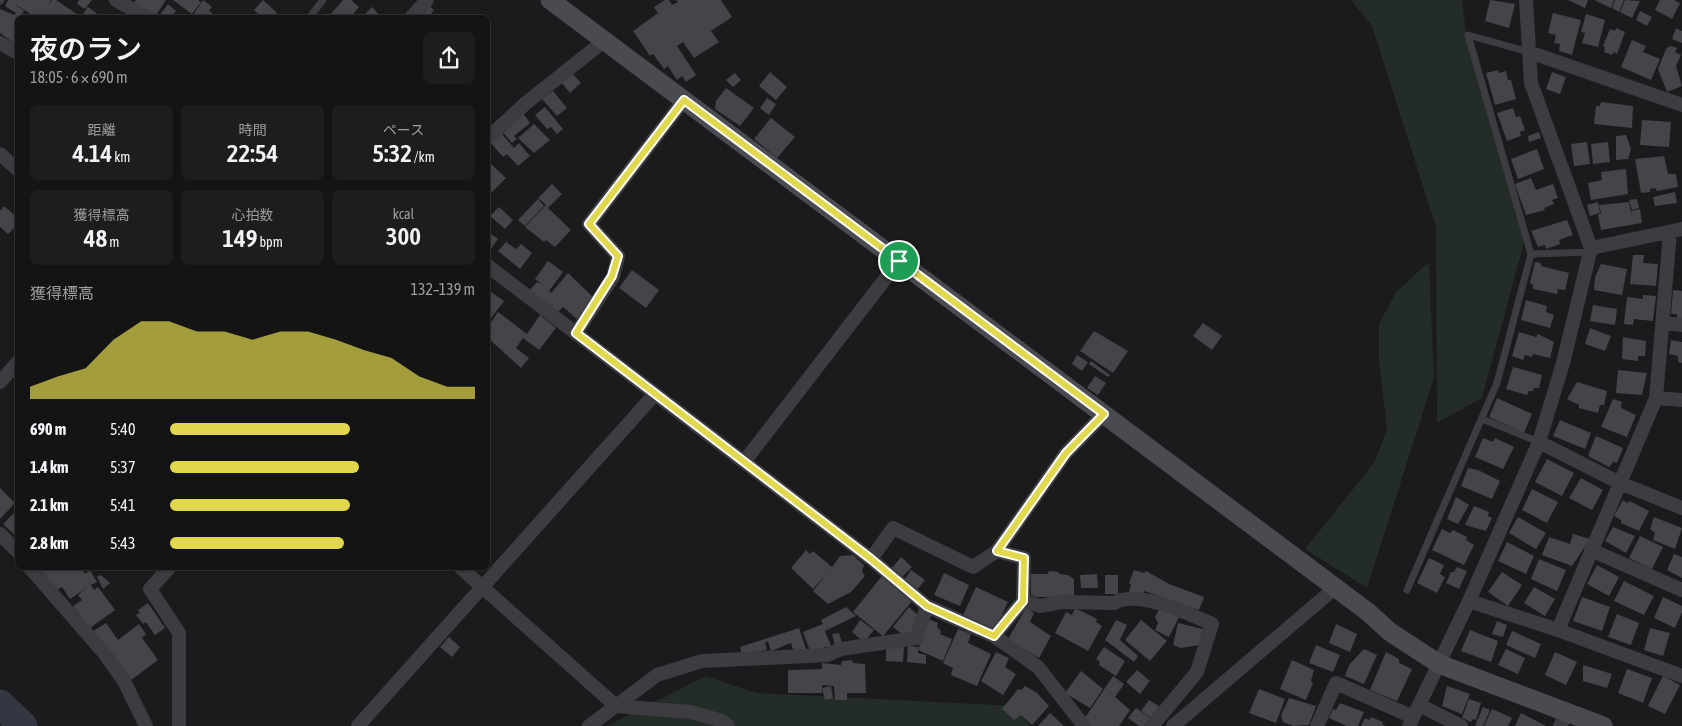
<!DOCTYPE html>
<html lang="ja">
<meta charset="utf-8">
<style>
:root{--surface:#141415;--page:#1d1d1e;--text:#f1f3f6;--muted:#9d9ea0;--line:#333334;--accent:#e2d84d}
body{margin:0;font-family:"Asap Condensed","Noto Sans JP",sans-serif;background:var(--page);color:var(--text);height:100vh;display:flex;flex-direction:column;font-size:19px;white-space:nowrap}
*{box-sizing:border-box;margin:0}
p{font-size:16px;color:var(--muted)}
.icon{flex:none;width:28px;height:28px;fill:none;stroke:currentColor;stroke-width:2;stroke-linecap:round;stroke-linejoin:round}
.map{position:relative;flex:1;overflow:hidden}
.panel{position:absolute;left:15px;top:15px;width:475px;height:555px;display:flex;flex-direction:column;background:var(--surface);border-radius:8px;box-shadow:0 1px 4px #0004,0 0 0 1px var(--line)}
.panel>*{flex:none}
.pin{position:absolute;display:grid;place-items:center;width:42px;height:42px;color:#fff;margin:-21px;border:2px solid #fff;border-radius:50%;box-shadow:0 1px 5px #0007}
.round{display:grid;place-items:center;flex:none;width:52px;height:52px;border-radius:8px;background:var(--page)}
.headline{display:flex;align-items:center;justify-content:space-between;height:85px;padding:0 15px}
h1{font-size:28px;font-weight:600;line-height:38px}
.metrics{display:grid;grid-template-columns:repeat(3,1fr);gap:8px;height:85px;padding:5px 15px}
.metrics div{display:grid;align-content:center;border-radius:8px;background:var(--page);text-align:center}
.metrics b{font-size:25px;font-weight:600}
.metrics small{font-size:14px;font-weight:400}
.metrics p{font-size:14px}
.chart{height:140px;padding:10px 15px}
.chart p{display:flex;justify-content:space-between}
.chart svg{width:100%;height:90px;margin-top:5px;fill:var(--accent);opacity:.7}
ul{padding:0 15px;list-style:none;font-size:16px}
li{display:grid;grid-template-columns:80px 60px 1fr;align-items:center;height:38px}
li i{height:12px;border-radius:6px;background:var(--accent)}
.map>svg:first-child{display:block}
.green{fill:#242c27}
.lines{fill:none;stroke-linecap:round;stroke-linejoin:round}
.river{stroke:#333741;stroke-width:29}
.building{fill:#454449}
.lane{stroke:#3c3c41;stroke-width:7}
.street{stroke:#3c3c41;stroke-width:14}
.secondary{stroke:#4a4a51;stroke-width:19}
.route-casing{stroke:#fff;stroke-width:10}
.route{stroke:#e2d84d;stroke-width:6}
</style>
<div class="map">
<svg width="1682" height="726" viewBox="0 0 1682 726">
<rect width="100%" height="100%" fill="#1b1a1c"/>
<!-- green -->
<path class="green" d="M1351 0H1462L1467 40 1526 235 1482 398 1437 423 1436 227 1372 26Z
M1429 262 1434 378 1367 588 1305 549 1374 463 1387 430 1379 360V324L1396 292Z
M706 676 756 693 1016 706 1030 726H607Z"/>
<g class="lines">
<!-- river -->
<path class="river" d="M0 704 23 726"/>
</g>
<!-- building -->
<path class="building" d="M8 0H51L47 7 52 0H56L81 17 88 7 103 18H37L13 3 24 11 20 18H18V46L0 33V9L14 15 16 13 5 6Z
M79 0H92L85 9 77 4Z
M136 0H166L154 18 133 4Z
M173 0H198L201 2 192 14Z
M203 0 212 7 209 11 219 18H191Z
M263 0 277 13 274 18H256L258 14 254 10Z
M343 0H351L359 7 350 18H333L330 15Z
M665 0H669L672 5 678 2 676 0H721L732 17 711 31 719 42 694 58 683 42 677 46 696 75 686 82 682 76 677 80 668 66 664 69 653 54 650 56 633 31 658 13 654 7Z
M1490 0 1515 4 1509 28 1485 21Z
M1568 0H1588L1585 8Z
M1594 0H1614L1611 8Z
M1615 0H1624L1619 12 1612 8Z
M1625 0 1640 1 1632 18 1620 12Z
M1660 0H1674L1680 3 1672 19 1655 10Z
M426 3 434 10 428 18H414Z
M168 4 176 11 171 18H161L159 16Z
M372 7 382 18 363 16Z
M1640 11 1652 17 1647 26 1636 20Z
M1553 13 1581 20 1572 55 1559 51 1560 44 1554 43 1556 35 1548 33Z
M1586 14 1605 20 1598 47 1582 43 1585 33 1581 32Z
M1616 28 1625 32 1617 54 1614 52 1612 55 1604 52 1605 47 1603 46 1610 29 1615 31Z
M1676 28 1682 31V43L1672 39Z
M1632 40 1646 46 1643 52 1660 59 1651 80 1621 67Z
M1670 46 1677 48 1675 52 1681 55 1676 66 1682 86 1667 92 1658 69 1666 49Z
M1498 70 1499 73 1506 71 1508 80H1511L1516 99 1495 105 1486 73Z
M770 72 787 87 776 100 759 86Z
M1552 72 1566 77 1560 94 1546 89Z
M572 73 581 83 570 93 561 82Z
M735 73 741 80 733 87 726 80Z
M726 88 754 108 740 126 715 109 716 101Z
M553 91 567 108 557 116 542 99Z
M767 98 776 104 769 115 760 108Z
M1601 102 1633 106 1632 128 1594 124 1596 106H1600Z
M545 107 563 129 557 134 551 127 547 129 535 115Z
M1513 108 1516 117 1520 116 1525 130 1520 132 1521 136 1507 141 1497 113Z
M523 113 530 123 514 136 517 139 512 143 501 130Z
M771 118 795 137 777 158 754 139Z
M1642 120 1671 122 1669 147 1640 145Z
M534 124 550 140 534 153 518 138Z
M1539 132 1541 138 1529 142 1528 136Z
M501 133 514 148 519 143 530 156 518 166 507 154 503 157 490 142Z
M1626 135 1631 149 1629 156 1628 159 1616 160V136Z
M1587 142 1590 164 1574 166 1571 144Z
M1608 142 1610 162 1593 164 1591 144Z
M1537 149 1544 169 1518 179 1511 159Z
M1664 156 1668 174H1676L1678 187 1657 191 1655 188 1650 189V192L1641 193 1635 159Z
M491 164 506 178 488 196V165Z
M1626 169 1628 194 1591 200 1588 183 1602 180 1601 172Z
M1531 178 1536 190 1553 184 1558 198 1552 200 1554 204 1544 208 1545 210 1526 215 1515 184Z
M552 184 562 194 548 208 571 230 555 247 546 240 544 242 525 227 546 205 538 198Z
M1675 192 1677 203 1655 206 1653 197Z
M538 199 544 206 525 226 518 220Z
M1637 199 1639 208 1632 210 1629 200Z
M1598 202 1600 213 1590 216 1587 205Z
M1629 202 1632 219 1631 211 1640 209 1642 223 1601 230 1598 215 1601 213 1599 205Z
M4 206 18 218V224L8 234 0 227V211Z
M499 207 513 220 505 229 490 216Z
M1567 220 1573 235 1559 240 1560 244 1546 249 1545 245 1538 247 1531 231Z
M488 232 498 239 488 253Z
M506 242 516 249 521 244 532 253 520 269 498 251Z
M1633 255H1644L1643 263 1658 264 1656 286 1630 284Z
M548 261 563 272 549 291 552 293 548 297 568 273 595 299 578 320 563 307 557 313 529 291 537 282 543 285 535 279Z
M1535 262 1541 263V266L1569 273 1565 290 1558 289 1557 294 1533 289V285L1530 283Z
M1601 264 1627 269 1622 295 1594 290 1595 277Z
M632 270 659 290 646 308 619 288Z
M1673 290 1682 291V320H1677V314H1671Z
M491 292 504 301 488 322V293L490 295Z
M1643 295 1656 296 1653 321 1634 319 1633 325 1624 324 1627 297 1643 299Z
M1526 300 1547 306 1546 312 1554 315 1550 328 1521 320Z
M1593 305 1617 309 1615 325 1590 321Z
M498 312 527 334 540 315 556 328 539 350 523 338 516 348 529 358 521 368 488 338V327Z
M1203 323 1222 336 1212 350 1193 336Z
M1590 328 1611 336 1605 351 1585 344Z
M1094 331 1128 351 1113 373 1080 351Z
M1519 332 1536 337 1538 334 1554 342 1550 358 1533 354 1532 357 1525 355 1523 360 1512 356Z
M1623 337 1646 341 1645 356H1638V361L1622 359Z
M1671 340 1682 342V363L1678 362V356L1669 354Z
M1077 355 1088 362 1082 371 1072 364Z
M1091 361 1110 375 1108 377 1089 364Z
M1513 367 1542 375 1539 388H1534L1533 391H1529L1527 395 1506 389Z
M1618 370 1647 373 1642 395 1616 393Z
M1095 376 1106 383 1098 395 1087 388Z
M1577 382 1607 391 1604 405H1600L1598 413 1579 408V405L1567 399Z
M1497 398 1532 414 1524 433 1489 417Z
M1613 399 1622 402 1621 408 1636 415 1627 437 1601 427Z
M1560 420 1591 433 1585 449 1553 436Z
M1596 436 1623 448 1617 463 1613 462 1609 467 1588 456Z
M1483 438 1493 442 1495 438 1514 447 1503 469 1475 457Z
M1547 459 1574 473 1562 496 1535 482Z
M1468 468 1478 470 1500 481 1492 499 1461 486Z
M1581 478 1603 490 1592 510 1569 498Z
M0 488 15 503 0 519Z
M1532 489 1558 502 1547 523 1522 510Z
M1456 497 1469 505 1458 524 1447 519Z
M1623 500 1627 503 1630 501 1649 511 1639 531 1621 523V520L1614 516Z
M1474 506 1489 512 1488 516 1492 518 1486 531 1465 525Z
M18 509V538L3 524Z
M1518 517 1546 533 1536 549 1509 533Z
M1654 517 1682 528 1675 549 1653 540 1655 533 1650 529Z
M1613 527 1635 536 1626 553 1605 541Z
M1442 529 1450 533 1453 530 1467 537 1466 540 1474 545 1464 565 1432 550Z
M1573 534 1590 539 1572 566 1542 555 1549 537 1570 544Z
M1640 536 1663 547 1652 569 1629 558Z
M1507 542 1534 556 1526 574 1498 561Z
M806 550 810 554 813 551 832 567 840 556 853 555 864 565 862 571 865 576 851 592 828 604 813 591 828 572 813 589 791 568Z
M1674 554 1682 557V578L1667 570Z
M901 557 912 567 901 578 891 569Z
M1429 558 1444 565 1440 574 1445 577 1437 593 1417 583Z
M1539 559 1566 570 1557 591 1531 579Z
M1597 565 1619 577 1609 596 1587 584Z
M1457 567 1467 571 1459 589 1446 583 1451 572H1454Z
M40 568H81L85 574 90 570 97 582 91 585 94 590 98 587 115 610 90 628 73 606 82 600 78 595 88 587 70 599 62 587 56 591Z
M911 570 925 580 917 590 905 579Z
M1134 570 1144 573 1146 571 1169 584 1204 597 1199 610 1144 591 1142 596 1129 592 1131 585 1129 583Z
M1049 571 1059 572V574L1068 575 1074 579V597H1036L1031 595V574H1047Z
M1502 572 1522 585 1508 606 1488 592Z
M944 573 969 585 960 606 934 595Z
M1097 574 1098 588H1081L1080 575Z
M101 575 110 583 103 589 97 577Z
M1105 575H1118V594H1105Z
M882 576 913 600 883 636 853 612Z
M1624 581 1654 596 1644 615 1614 601Z
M976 587 1008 602 995 630 963 615Z
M1534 587 1555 599 1545 616 1524 603Z
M1582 597 1610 607 1602 631 1573 621Z
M1663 597 1682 606V612L1675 628 1654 618Z
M148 603 165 628 155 635 146 622 143 624 136 615 140 613 138 610Z
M846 607 856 616 825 631 831 646 810 651 803 632 823 624 821 620Z
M909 607 919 616 912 632 902 634 893 627Z
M1026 608 1034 613 1030 622 1051 636 1039 658 1008 639Z
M1075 608 1097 619 1096 622 1102 626 1088 651 1055 633 1066 612 1072 615Z
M1160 608 1179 617 1169 637 1155 630 1158 623 1155 617Z
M1617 614 1639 623 1631 645 1608 637Z
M928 619 938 623 937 627 941 631 940 634 952 639 943 661 918 650Z
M860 620 874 630 864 642 852 632Z
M1116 620 1127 625 1120 640 1138 656 1134 662 1105 640Z
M1141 620 1167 641 1150 661 1125 640Z
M1497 621 1507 625 1503 637 1492 634Z
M106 623 118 640 139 624 146 634 142 638 158 660 131 680 92 632Z
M1178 623 1203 629 1199 645 1181 648 1173 645Z
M1336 624 1357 634 1350 652 1329 643Z
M799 628 806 649 794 653 791 643 771 651 768 641 765 643 767 650 742 654 740 647Z
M1650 628 1670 633 1663 656 1644 650Z
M958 629 971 634 968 643 991 654 977 686 951 675 953 668 943 663Z
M1470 630 1498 641 1491 662 1461 651Z
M1512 631 1541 644 1535 658 1506 645Z
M839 633 842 643 835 645 832 634Z
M449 637 460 647 452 657 440 647Z
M1316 645 1340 655 1333 672 1309 663Z
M886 646 904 647 903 662 886 661Z
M908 646 918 647V653L926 655V664L907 662Z
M1104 647 1125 661 1116 676 1099 665 1100 662 1096 659Z
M1364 649 1377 655 1364 684 1345 676 1349 665Z
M1506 649 1525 658 1518 674 1498 665Z
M996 652 1009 658 1005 667 1016 674 1003 695 981 681Z
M1386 652 1399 659V663L1412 669 1397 701 1370 690Z
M1555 652 1577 662 1566 685 1545 675Z
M852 660 853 663 865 664 866 693H847V700H835L834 686 822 685V693H788V670L822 669V663L841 665 842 661Z
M1292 660 1314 670 1311 681 1313 683 1306 700 1280 689Z
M1583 665 1612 674 1607 688 1583 681Z
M1627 669 1652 678 1643 703 1618 693Z
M1137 670 1150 681 1140 694 1126 682Z
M1081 671 1103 689 1090 708 1065 693Z
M1113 676 1124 684 1115 697 1130 710 1119 726H1091L1085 718Z
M1663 676 1680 685 1665 714 1648 706Z
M831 686 833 698 825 700 822 688Z
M1025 686 1037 693 1049 706 1032 725 1021 715 1014 720 1002 709 1018 689 1021 690Z
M1447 686 1470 694 1462 714 1442 706Z
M1259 689 1285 699 1276 723 1249 713Z
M1289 698 1316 706 1309 725 1293 726 1283 722 1281 715Z
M1469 699 1481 703 1476 720 1473 719 1471 722 1462 718Z
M1149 700 1159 706 1151 718 1141 711Z
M1340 703 1364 712 1358 726H1347L1329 718 1333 709 1336 710Z
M1483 707 1490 710 1483 726H1475Z
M1136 708 1150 718 1144 726H1139L1128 718Z
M1492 709 1512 718 1508 726H1484Z
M1050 713 1064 726H1038Z
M1521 713 1546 726H1515Z
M1371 717 1383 722 1382 724 1385 726H1361L1365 718 1369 720Z"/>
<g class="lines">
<!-- lane -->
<path class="lane" d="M0 1 1 0
M309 18 323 0
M1468 35 1529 52
M1531 254 1590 252
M1482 419 1539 442
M1407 590 1497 383 1531 254 1468 35"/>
<!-- street -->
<path class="street" d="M116 0 147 18
M411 18 427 0
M0 43 18 53
M1529 52 1682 105
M488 138 526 103 604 41
M0 154 18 170
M1591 248 1682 229
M488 266 871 559 927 606 994 636 1038 667 1084 726
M1663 323 1682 325
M576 333 613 277 618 256 589 224 684 100
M0 382 18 362
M1656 398 1682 400
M1539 442 1620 483 1682 508
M744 462 899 261
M0 534 18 552
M1591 550 1682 590
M871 559 893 528 973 567 997 551 1066 453 1104 414
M30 568 104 653 124 681 146 726
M169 568 150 589 179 633V726
M461 568 616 706 691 712 722 721 728 726
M1023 601 1040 606 1062 602 1114 603C1137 589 1190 614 1212 624L1197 672 1152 726
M1469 601 1558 630 1682 676
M1558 630 1656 398 1670 232
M994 636 1023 601 1024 558 997 551
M1419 705 1461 726
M358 726 654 395
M589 726 657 675 702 661 827 655 841 649 916 638 927 606
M1173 726 1335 588
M1317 726 1336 683 1413 717
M1409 726 1469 601 1539 442 1563 363 1591 248 1531 83 1526 0
M1560 726 1567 712"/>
<!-- secondary -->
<path class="secondary" d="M550 0 1368 612 1390 632 1439 664 1603 726"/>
</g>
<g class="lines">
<defs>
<path id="route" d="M684 100 1104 414 1066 453 997 551 1024 558 1023 601 994 636 927 606 871 559 576 333 612 276 618 256 589 224Z"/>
</defs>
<!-- route casing -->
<use href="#route" class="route-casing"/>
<!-- route -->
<use href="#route" class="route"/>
</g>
</svg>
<div class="pin" style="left:899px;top:261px;background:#1e9e55"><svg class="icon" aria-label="arrive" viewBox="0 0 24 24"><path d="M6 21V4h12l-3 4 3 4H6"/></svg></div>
<section class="panel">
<div class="headline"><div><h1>夜のラン</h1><p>18:05 · 6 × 690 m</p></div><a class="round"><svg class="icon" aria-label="share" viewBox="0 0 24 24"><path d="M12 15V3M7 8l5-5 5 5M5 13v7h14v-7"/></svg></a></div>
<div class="metrics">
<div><p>距離</p><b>4.14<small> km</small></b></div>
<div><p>時間</p><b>22:54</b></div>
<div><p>ペース</p><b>5:32<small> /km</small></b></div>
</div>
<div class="metrics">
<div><p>獲得標高</p><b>48<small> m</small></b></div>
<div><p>心拍数</p><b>149<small> bpm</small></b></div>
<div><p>kcal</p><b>300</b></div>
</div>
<div class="chart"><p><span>獲得標高</span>132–139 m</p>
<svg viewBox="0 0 160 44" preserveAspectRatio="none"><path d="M0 44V38L10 33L20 29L30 15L40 6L50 6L60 11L70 11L80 15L90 11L100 11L110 15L120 20L130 24L140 33L150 38L160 38V44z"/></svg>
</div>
<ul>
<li><b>690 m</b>5:40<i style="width:59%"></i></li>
<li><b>1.4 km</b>5:37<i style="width:62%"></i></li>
<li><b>2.1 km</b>5:41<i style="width:59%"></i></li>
<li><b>2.8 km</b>5:43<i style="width:57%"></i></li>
</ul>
</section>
</div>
